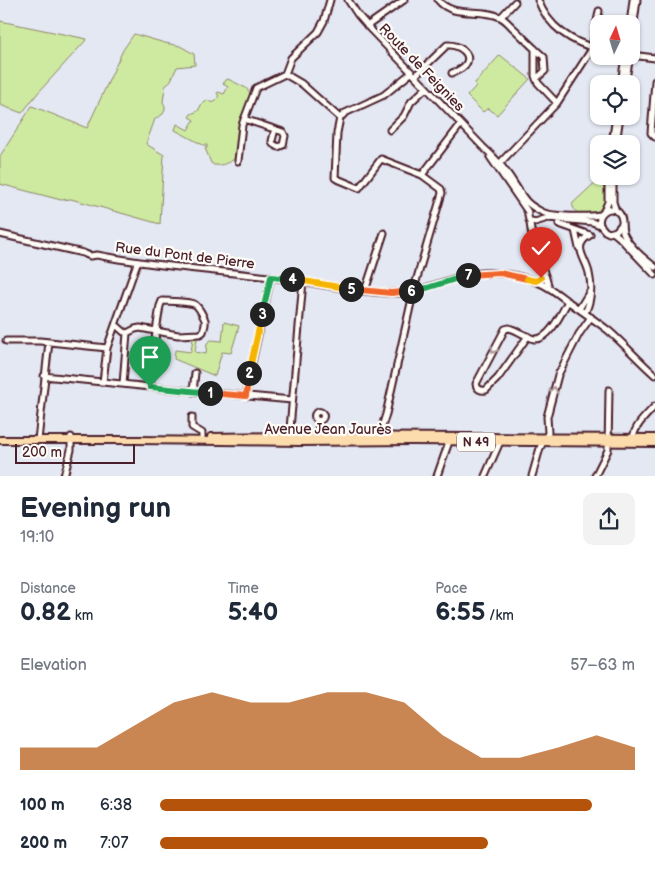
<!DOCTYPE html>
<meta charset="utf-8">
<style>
:root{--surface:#fff;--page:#f2f2f3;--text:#1f2937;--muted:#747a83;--accent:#b45309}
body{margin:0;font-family:"Balsamiq Sans",sans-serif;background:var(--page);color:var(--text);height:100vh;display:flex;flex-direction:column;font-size:19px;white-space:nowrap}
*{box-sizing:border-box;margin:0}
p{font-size:16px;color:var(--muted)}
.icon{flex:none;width:28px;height:28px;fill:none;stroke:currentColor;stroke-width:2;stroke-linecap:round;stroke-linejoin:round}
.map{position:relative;height:476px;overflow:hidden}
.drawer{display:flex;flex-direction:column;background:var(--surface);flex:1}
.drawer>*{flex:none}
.needle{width:32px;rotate:4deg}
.controls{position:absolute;left:590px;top:15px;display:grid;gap:10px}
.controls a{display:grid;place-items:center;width:50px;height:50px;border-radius:10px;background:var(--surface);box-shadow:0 1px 4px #0004;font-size:25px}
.scale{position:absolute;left:15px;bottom:12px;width:120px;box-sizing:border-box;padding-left:5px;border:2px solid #4a1f2b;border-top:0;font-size:14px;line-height:18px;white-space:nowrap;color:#4a1f2b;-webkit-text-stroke:4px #fdfcf7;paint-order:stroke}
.pin{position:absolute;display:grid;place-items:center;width:42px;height:42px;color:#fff;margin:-51px -21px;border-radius:50% 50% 50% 0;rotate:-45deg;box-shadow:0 0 5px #0007}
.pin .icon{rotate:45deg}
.km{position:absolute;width:25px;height:25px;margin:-12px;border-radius:50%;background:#222;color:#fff;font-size:14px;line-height:25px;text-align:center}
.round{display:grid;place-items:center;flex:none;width:52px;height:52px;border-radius:10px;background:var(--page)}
.headline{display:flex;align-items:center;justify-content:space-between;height:85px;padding:0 20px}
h1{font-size:28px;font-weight:700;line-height:38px}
.stats{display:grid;grid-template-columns:repeat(3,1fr);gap:8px;height:85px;padding:5px 20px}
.stats div{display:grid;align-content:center}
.stats b{font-size:25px;font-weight:700}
.stats small{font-size:14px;font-weight:400}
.stats p{font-size:14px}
.chart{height:140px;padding:10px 20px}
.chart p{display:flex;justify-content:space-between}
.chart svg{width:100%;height:90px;margin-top:5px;fill:var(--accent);opacity:.7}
ul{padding:0 20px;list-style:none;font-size:16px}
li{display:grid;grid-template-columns:80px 60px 1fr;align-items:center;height:38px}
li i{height:12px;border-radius:6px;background:var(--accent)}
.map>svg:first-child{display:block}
.green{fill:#ceeaa1;stroke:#8c8466}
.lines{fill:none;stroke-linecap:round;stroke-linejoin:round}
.minor-casing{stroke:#4a1f2b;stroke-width:9}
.major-casing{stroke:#4a1f2b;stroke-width:10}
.minor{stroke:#fdfcf7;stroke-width:5}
.major{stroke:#fcdcac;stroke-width:6}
.oneway{stroke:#ac999b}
.split-1-casing{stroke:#fff;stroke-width:10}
.split-2-casing{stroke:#fff;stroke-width:10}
.split-3-casing{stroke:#fff;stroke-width:10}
.split-4-casing{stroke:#fff;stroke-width:10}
.split-5-casing{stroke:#fff;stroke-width:10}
.split-6-casing{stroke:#fff;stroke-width:10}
.split-7-casing{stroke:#fff;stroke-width:10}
.split-8-casing{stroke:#fff;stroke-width:10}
.split-9-casing{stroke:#fff;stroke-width:10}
.split-1{stroke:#22a559;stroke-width:6}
.split-2{stroke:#f0652b;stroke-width:6}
.split-3{stroke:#f5b400;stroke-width:6}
.split-4{stroke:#22a559;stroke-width:6}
.split-5{stroke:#f5b400;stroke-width:6}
.split-6{stroke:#f0652b;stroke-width:6}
.split-7{stroke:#22a559;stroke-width:6}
.split-8{stroke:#f0652b;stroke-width:6}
.split-9{stroke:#f5b400;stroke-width:6}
.labels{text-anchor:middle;stroke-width:4.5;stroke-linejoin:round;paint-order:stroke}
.shield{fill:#fdfcf7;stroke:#806168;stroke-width:1}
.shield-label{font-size:12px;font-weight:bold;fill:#4a1f2b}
.street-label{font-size:14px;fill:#4a1f2b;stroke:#fdfcf7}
</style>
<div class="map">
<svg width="655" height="476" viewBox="0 0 655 476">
<rect width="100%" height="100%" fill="#e4e8f3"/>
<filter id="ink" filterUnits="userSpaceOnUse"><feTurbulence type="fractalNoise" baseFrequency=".02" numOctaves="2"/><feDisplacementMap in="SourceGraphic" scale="10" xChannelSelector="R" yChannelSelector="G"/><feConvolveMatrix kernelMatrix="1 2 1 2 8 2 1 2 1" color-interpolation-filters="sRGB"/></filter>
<g filter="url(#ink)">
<!-- green -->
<path class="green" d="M0 21 87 39 37 94 22 113 0 105Z
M134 34 165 43 180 46 194 54 195 65 177 67 171 80 165 87 163 102 165 106V110L163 114 155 119 146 144 164 155 160 224 71 199 61 200 0 184V156L32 106 87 128 123 50Z
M500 55 530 79 497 115 488 108 483 112 467 96 476 86 475 83Z
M228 79 246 88 251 94 240 122 235 158C230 163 221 166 214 165L211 163 205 148H207V145H203L175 130 177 124 188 130 194 120 189 117 191 114 198 111 201 105 208 100 212 103 219 96 217 94 218 92 224 94 228 87 223 84 226 80Z
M600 178C605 183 607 201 602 207 600 209 597 211 595 213 583 214 576 217 572 204Z
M224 322 239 326 231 353 222 352 215 376 174 359 175 350 191 352 193 337 197 338 195 352 206 354 207 343 211 340 222 341Z"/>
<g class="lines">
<defs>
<path id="minor" d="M348 0 358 15 371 30 483 147C492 155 500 163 507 173 514 182 519 193 527 202 531 206 538 210 542 212 552 217 589 217 600 215
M438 0C453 19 481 7 500 17 505 19 509 24 512 27 520 34 527 42 535 49V76L538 83 557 103
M538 0C548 27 572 43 599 49
M501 17 515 2
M630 24 633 0
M367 26 404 0
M631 45 637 0
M535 49 544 57 545 71 536 79
M631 55 655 58
M285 74 302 84 340 118 337 133 335 178 359 188 381 159 422 175
M285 74 291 58 318 32 324 21 330 0
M415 76 447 45C457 44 473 53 466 64 463 69 457 71 452 73
M655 81 651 133 655 137
M621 84 625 56
M625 84 630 56
M340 118 345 113 384 95 411 73
M244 119 283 132 285 136 283 145 278 147 273 144 272 141 275 129
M390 130 404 116 411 102 426 88
M612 144 616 116
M616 144 620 116
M490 157 528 212C527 216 529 219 530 223 532 246 543 266 549 288
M238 161 242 125 256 88 285 74
M497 166 502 161 557 103 590 52 592 48 599 11
M613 176V202L616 211
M604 211 608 202V176
M529 220 535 222 548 218 592 222 600 225 605 231 609 233 616 231 621 225
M559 224 590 235
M600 225C597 214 609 203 619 213 624 218 621 225 623 232 628 246 643 258 655 267
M575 230 579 248
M613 232 619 237 655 275
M0 234 83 253 90 256 97 255C157 267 217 270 277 278 315 282 352 292 390 293 416 294 438 283 463 276 487 270 514 273 537 282 548 286 557 293 566 300 580 310 595 320 609 331 625 345 639 361 655 375
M365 291 384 233
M579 309 590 291
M585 313C591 301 592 286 589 273 586 258 571 246 590 235
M116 325 124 332 127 333 135 329 140 328 156 331 160 306 162 301C169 301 189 302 194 304 199 306 203 316 205 320 206 324 204 328 203 332L200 334 178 335 156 331 150 387
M528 336 498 378 486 390C481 391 477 389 476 384L477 382 505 329 509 328 512 329C518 331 529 338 534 339 549 341 562 312 568 301
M6 341H40L107 348
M44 376 170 389 292 400
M103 382 107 348 137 263
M123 384 127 333
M193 392 195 373
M246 396 248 380 271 277
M314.5 416a4.5 4.5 0 1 1 9 0a4.5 4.5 0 1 1-9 0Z
M192 417V427L202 433V437
M379 436 386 414 415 285 442 193 441 189 422 175 461 124
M318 437 319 421
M633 438C635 425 646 416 655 406
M38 440 49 342
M289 440 303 281
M64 476 71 450V437
M437 476 450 439
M485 476 500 442
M532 476 540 448 548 433 547 417 558 375 579 334 591 317
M595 476 608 450 609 390"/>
<path id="major" d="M211 437 289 436 655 438
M0 440H138L300 442 412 441 655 443"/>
</defs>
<!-- minor casing -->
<use href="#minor" class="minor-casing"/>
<!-- major casing -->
<use href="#major" class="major-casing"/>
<!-- minor -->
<use href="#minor" class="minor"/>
<!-- major -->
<use href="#major" class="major"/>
</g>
<!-- one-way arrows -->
<defs><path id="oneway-chevron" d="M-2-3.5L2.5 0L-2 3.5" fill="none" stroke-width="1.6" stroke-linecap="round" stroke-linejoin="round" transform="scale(1.25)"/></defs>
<g class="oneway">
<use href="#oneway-chevron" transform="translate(494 350) rotate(118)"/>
<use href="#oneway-chevron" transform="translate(554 390) rotate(-76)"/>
</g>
</g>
<g class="lines" filter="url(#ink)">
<defs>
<path id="split-1" d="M150 387 210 393"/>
<path id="split-2" d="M210 393 246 396 249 373"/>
<path id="split-3" d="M249 373 262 314"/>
<path id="split-4" d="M262 314 271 277 292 279"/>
<path id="split-5" d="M292 279 351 289"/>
<path id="split-6" d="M351 289 391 293 411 291"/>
<path id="split-7" d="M411 291 427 288 468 275"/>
<path id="split-8" d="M468 275 500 273 527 279"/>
<path id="split-9" d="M527 279 536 281 541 278"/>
</defs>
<!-- split-1 casing -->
<use href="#split-1" class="split-1-casing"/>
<!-- split-2 casing -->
<use href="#split-2" class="split-2-casing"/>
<!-- split-3 casing -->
<use href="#split-3" class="split-3-casing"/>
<!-- split-4 casing -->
<use href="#split-4" class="split-4-casing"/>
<!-- split-5 casing -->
<use href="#split-5" class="split-5-casing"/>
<!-- split-6 casing -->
<use href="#split-6" class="split-6-casing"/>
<!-- split-7 casing -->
<use href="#split-7" class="split-7-casing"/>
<!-- split-8 casing -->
<use href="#split-8" class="split-8-casing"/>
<!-- split-9 casing -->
<use href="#split-9" class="split-9-casing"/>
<!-- split-1 -->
<use href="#split-1" class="split-1"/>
<!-- split-2 -->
<use href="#split-2" class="split-2"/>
<!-- split-3 -->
<use href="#split-3" class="split-3"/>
<!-- split-4 -->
<use href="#split-4" class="split-4"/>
<!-- split-5 -->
<use href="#split-5" class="split-5"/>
<!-- split-6 -->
<use href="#split-6" class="split-6"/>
<!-- split-7 -->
<use href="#split-7" class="split-7"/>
<!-- split-8 -->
<use href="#split-8" class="split-8"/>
<!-- split-9 -->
<use href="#split-9" class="split-9"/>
</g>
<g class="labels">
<!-- shield labels -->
<rect class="shield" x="457" y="432.5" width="38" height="19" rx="4"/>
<g class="shield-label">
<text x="476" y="446">N 49</text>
</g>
<!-- street labels -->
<g class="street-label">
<text transform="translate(422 67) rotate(46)" y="5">Route de Feignies</text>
<text transform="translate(185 255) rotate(7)" y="5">Rue du Pont de Pierre</text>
<text x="328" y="434">Avenue Jean Jaurès</text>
</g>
</g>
</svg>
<div class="controls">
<a><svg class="needle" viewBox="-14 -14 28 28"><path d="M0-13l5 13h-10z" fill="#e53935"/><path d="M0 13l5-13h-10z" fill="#747a83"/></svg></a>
<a><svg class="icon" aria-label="locate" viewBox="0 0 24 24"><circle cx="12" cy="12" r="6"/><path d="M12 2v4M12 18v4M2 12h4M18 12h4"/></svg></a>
<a><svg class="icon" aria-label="layers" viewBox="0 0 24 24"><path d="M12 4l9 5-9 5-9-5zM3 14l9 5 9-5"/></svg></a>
</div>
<div class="scale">200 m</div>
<div class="pin" style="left:150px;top:387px;background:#1e9e55"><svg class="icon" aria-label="arrive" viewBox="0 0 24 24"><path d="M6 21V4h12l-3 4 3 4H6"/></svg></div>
<div class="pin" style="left:541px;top:278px;background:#d93025"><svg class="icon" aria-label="check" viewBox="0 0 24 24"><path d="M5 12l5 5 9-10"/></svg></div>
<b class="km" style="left:210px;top:393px">1</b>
<b class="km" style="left:249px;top:373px">2</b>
<b class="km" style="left:262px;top:314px">3</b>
<b class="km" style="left:292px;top:279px">4</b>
<b class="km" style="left:351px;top:289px">5</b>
<b class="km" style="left:411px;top:291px">6</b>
<b class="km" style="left:468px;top:275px">7</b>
</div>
<section class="drawer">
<div class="headline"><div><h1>Evening run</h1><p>19:10</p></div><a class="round"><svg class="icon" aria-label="share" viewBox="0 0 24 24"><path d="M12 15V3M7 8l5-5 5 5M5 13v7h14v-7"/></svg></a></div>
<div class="stats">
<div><p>Distance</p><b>0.82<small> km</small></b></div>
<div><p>Time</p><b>5:40</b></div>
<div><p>Pace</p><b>6:55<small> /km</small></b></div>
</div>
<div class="chart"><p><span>Elevation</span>57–63 m</p>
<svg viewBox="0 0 160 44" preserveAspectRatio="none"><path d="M0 44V33L10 33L20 33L30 22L40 11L50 6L60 11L70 11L80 6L90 6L100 11L110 27L120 38L130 38L140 33L150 27L160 33V44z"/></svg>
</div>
<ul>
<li><b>100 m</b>6:38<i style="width:91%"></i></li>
<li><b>200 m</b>7:07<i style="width:69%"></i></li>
</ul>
</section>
